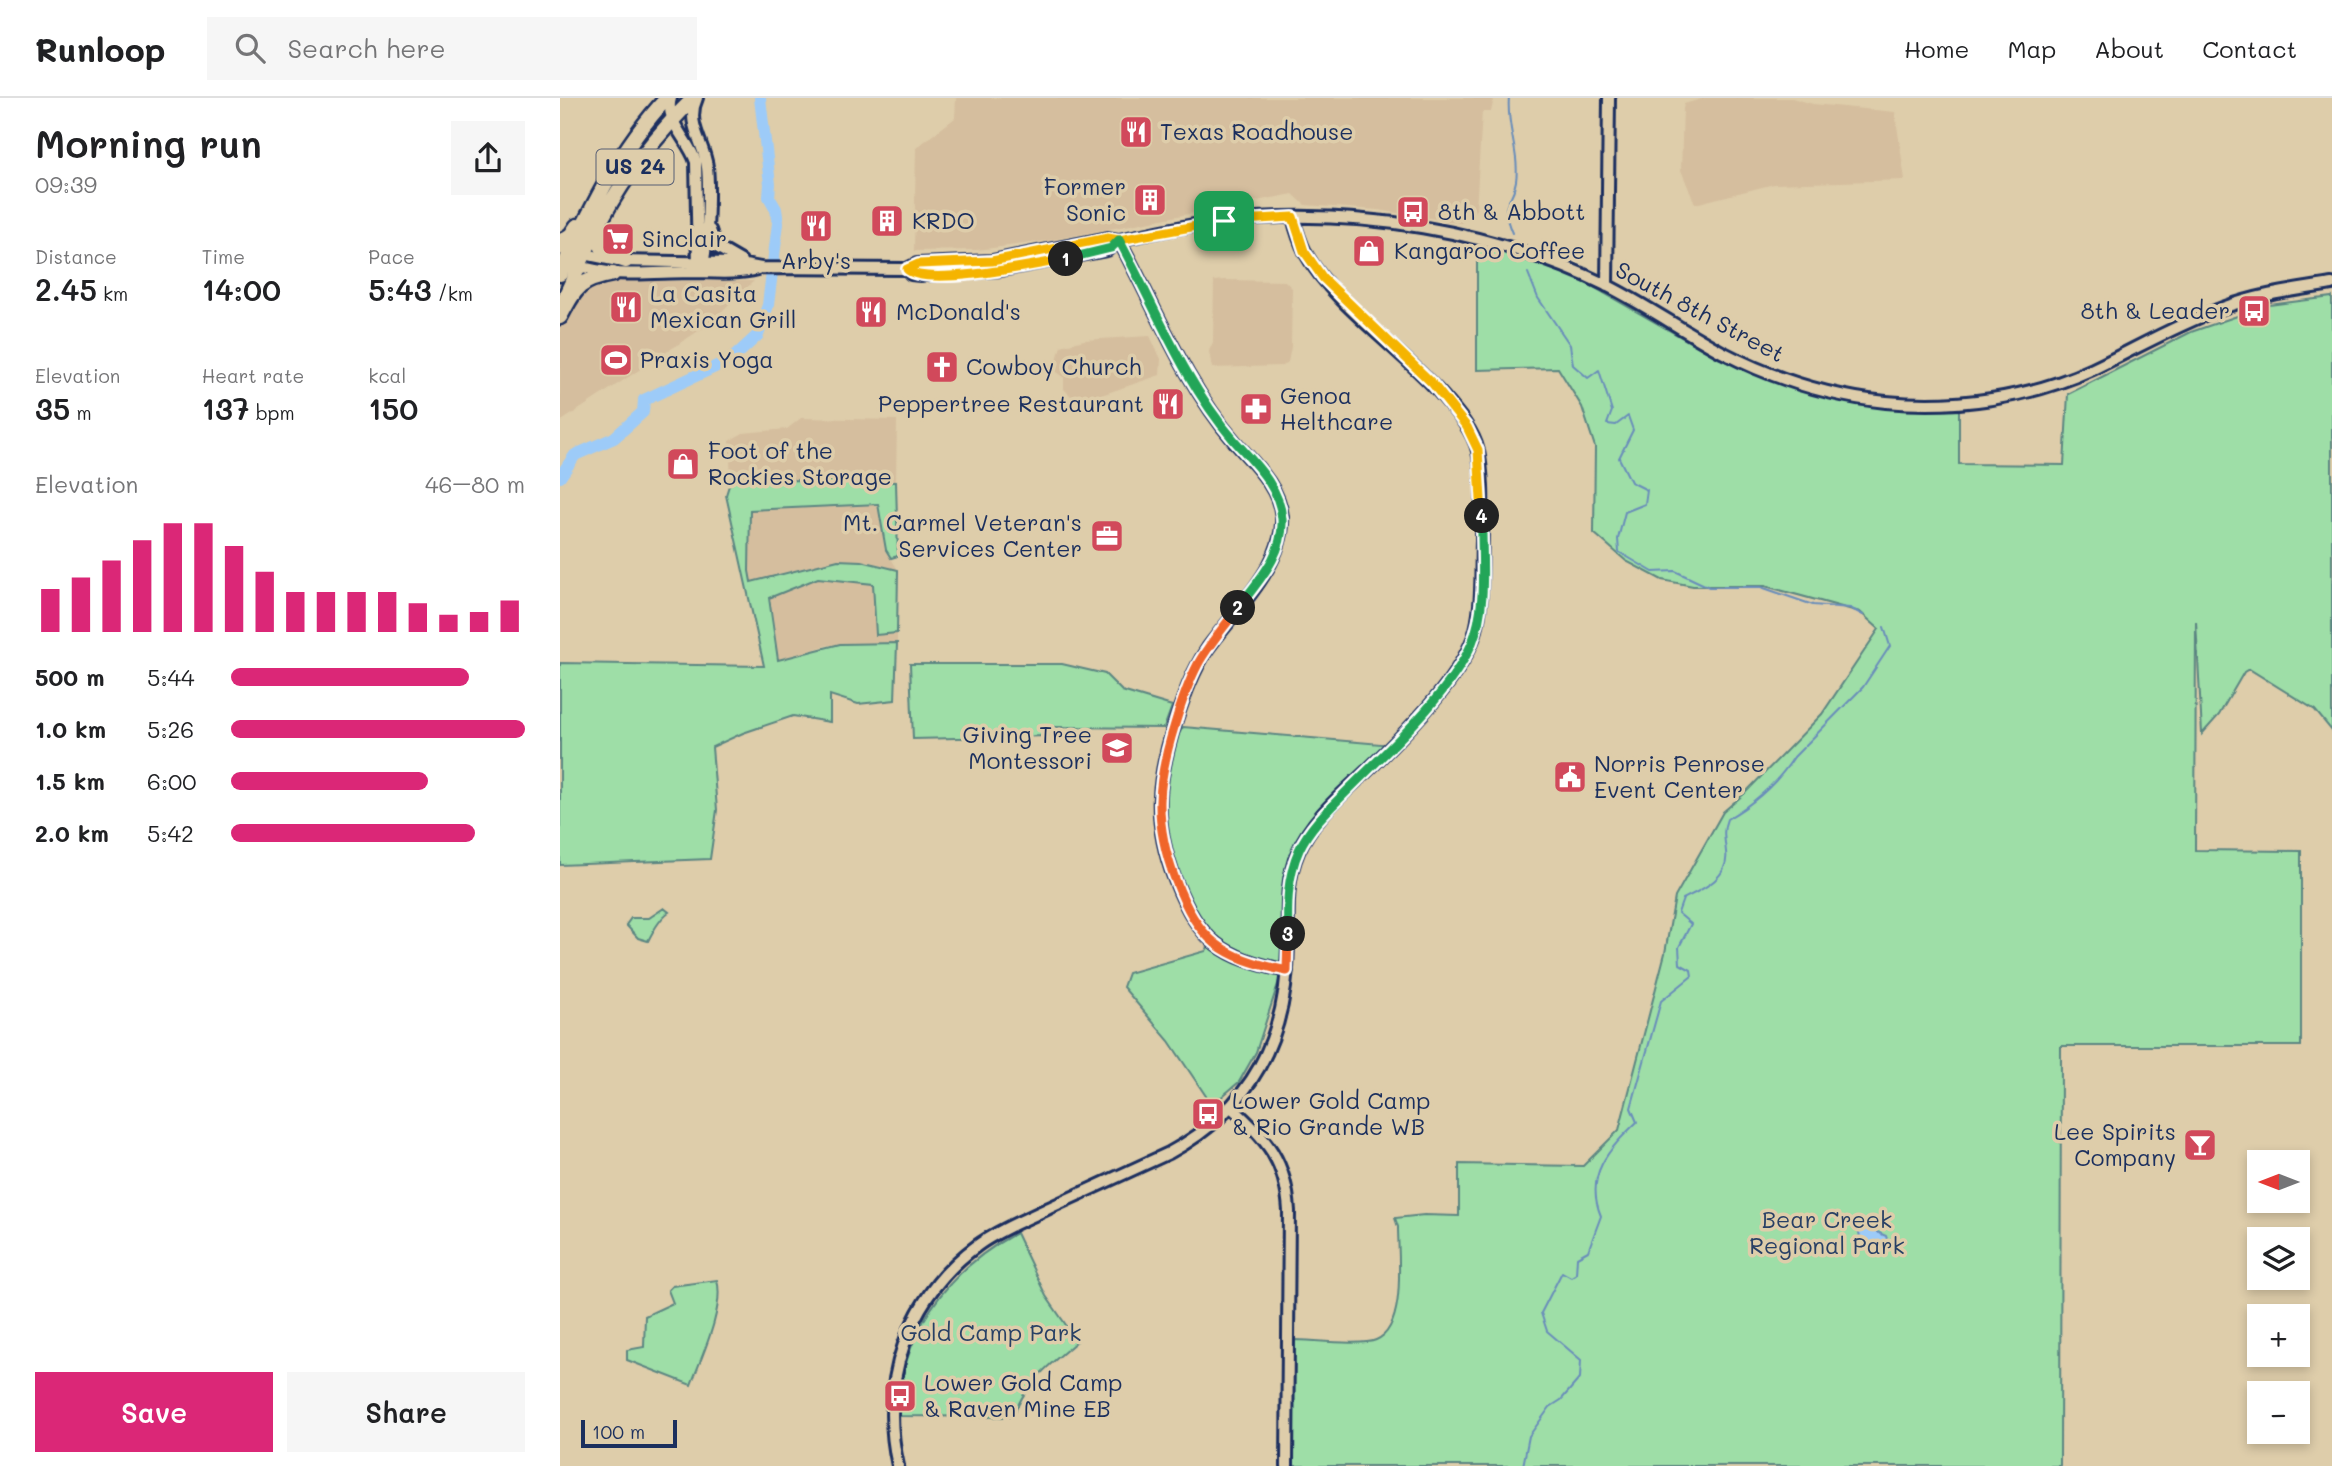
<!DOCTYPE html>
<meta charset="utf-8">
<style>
:root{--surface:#fff;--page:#f6f6f6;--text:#202124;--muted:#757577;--line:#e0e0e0;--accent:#db2777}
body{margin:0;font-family:Mali,sans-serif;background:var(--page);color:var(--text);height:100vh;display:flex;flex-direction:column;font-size:26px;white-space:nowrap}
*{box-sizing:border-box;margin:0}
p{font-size:23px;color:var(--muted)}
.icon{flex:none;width:38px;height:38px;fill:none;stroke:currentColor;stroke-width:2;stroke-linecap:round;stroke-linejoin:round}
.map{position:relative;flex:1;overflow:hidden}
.drawer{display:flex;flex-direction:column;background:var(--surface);width:560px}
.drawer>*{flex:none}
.needle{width:46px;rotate:270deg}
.buttons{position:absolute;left:1687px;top:1052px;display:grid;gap:14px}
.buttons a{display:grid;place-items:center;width:63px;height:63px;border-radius:0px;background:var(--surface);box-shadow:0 4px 10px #0003;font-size:35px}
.scale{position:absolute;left:21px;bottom:18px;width:96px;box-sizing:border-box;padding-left:7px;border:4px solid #1b2f5e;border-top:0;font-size:19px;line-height:24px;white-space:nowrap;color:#1b2f5e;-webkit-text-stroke:5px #decdaa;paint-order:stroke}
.pin{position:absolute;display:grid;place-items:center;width:60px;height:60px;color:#fff;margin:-30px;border-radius:14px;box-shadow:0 4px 10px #0006}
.km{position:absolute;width:35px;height:35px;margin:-18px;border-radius:50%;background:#222;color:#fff;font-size:19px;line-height:35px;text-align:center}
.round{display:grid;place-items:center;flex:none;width:74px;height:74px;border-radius:0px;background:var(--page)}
.overview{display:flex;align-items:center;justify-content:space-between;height:119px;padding:0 35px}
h1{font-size:38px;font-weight:600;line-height:52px}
.stats{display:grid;grid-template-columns:repeat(3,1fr);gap:10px;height:119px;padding:7px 35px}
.stats div{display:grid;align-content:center}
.stats b{font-size:30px;font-weight:600}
.stats small{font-size:19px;font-weight:400}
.stats p{font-size:19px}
.chart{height:196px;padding:14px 35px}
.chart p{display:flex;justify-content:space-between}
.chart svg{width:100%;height:126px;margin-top:7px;stroke:var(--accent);stroke-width:6}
.primary-button{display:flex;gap:14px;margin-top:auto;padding:14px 35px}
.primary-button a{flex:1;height:80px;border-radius:0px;background:var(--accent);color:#fff;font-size:28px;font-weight:600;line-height:80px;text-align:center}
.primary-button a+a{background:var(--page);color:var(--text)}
ul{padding:0 35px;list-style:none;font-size:23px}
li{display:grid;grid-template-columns:112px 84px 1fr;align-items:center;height:52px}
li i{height:18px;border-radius:9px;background:var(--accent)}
header{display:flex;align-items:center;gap:42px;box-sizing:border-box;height:98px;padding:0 35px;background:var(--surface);border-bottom:2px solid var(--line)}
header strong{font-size:33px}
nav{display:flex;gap:38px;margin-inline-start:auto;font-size:24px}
.search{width:490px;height:63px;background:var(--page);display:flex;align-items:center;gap:18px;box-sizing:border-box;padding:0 24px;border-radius:0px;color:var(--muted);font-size:26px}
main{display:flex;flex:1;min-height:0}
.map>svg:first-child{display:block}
.built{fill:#d5be9e}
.green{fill:#9edea7;stroke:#5c8682;stroke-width:2}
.water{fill:#9dcbf8;stroke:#698dba;stroke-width:2}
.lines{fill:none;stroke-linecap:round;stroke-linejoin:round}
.stream{stroke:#698dba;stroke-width:2}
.river{stroke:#9dcbf8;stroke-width:12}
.secondary-casing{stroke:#1b2f5e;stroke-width:16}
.highway-casing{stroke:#1b2f5e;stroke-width:19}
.secondary{stroke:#decdaa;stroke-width:10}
.highway{stroke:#decdaa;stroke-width:14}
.split-1-casing{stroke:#fff;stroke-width:14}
.split-2-casing{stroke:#fff;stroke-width:14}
.split-3-casing{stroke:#fff;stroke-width:14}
.split-4-casing{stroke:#fff;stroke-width:14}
.split-5-casing{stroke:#fff;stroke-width:14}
.split-1{stroke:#f5b400;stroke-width:9}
.split-2{stroke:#22a559;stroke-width:9}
.split-3{stroke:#f0652b;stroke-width:9}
.split-4{stroke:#22a559;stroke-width:9}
.split-5{stroke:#f5b400;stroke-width:9}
.labels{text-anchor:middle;stroke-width:7;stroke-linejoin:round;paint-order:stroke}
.shield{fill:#decdaa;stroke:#565e75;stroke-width:2}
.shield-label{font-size:21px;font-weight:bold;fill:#1b2f5e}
.poi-label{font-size:23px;fill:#1b2f5e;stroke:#decdaa;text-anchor:start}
.street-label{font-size:23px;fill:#1b2f5e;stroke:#decdaa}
.park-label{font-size:23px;fill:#284065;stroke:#decdaa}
</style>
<header>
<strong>Runloop</strong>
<div class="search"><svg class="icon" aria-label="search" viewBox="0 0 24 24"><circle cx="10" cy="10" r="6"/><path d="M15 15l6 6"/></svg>Search here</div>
<nav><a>Home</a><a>Map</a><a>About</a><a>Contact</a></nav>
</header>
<main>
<section class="drawer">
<div class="overview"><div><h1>Morning run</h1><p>09:39</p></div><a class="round"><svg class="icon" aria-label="share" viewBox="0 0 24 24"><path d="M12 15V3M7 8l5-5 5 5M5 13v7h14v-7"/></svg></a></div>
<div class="stats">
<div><p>Distance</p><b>2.45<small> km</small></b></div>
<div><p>Time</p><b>14:00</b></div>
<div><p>Pace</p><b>5:43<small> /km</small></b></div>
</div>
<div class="stats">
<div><p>Elevation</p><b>35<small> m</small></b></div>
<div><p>Heart rate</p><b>137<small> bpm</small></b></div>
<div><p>kcal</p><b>150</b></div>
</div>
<div class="chart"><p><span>Elevation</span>46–80 m</p>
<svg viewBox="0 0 160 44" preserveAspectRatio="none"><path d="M5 44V29M15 44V25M25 44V19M35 44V12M45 44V6M55 44V6M65 44V14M75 44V23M85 44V30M95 44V30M105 44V30M115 44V30M125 44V34M135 44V38M145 44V37M155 44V33"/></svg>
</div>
<ul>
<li><b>500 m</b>5:44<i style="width:81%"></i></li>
<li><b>1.0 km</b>5:26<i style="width:100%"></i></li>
<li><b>1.5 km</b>6:00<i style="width:67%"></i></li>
<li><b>2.0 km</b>5:42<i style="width:83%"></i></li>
</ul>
<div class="primary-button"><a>Save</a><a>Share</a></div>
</section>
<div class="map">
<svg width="1772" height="1368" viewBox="0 0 1772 1368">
<rect width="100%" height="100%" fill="#decdaa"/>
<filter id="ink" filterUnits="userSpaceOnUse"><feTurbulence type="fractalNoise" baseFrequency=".0143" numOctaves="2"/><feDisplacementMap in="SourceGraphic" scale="14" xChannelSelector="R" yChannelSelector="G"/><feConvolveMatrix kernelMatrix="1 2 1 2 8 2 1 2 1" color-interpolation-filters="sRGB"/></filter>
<g filter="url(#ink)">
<!-- built -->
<path class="built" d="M396 0H934L931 14H922L916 112 901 125 818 112 745 107 733 96 487 143 417 152 354 153 356 50 395 20Z
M1145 0H1232L1253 6 1335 14 1345 82 1214 86 1135 106 1121 72 1123 11 1124 6Z
M664 182 725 183 732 190 731 249 728 264 723 268 652 270 649 253 653 244 654 183Z
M47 183H194L146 228 0 324V226L21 194 35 185Z
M590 238 601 261 600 277 518 305 504 291V279L494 272 501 248 524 242Z
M241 320 337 322 336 384 171 381 169 343 183 335 227 331Z
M318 406 326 452 338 472 307 463 278 462 191 484 189 473V412Z
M258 480 314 486 316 536 337 535V545L268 547 218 562 209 500Z"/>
<!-- green -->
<path class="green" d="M917 145 950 154 1021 182 1158 260 1220 286 1280 302 1331 310 1399 307V366L1504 367 1508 296 1631 234 1709 207 1772 199V633L1755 612 1689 571 1684 574 1659 617 1642 636 1636 523 1635 752 1741 753V948H1501L1500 1368H733L734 1242C751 1242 802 1248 816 1242 847 1230 838 1157 838 1129L835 1120 864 1117 899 1118V1066L1023 1068 1059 1032 1105 855 1115 799 1163 714 1185 695 1262 616 1319 531 1300 514 1205 488H1133L1102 482 1066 463 1034 435 1035 349 1022 309 998 270 917 272Z
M171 381 336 384 338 458 331 460 326 452 318 406 190 412 189 473 191 484 278 462 301 463 338 472 337 535 316 537 313 486 258 480 209 500 218 562 280 546 337 545 335 602 298 606 270 597V624L233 618 183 635 152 649 157 712 150 761 0 767V565L204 568 166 397Z
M350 566H502L545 576 562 593 612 608 604 630 489 629 488 638 353 641Z
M623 629 833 647 743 743 729 787 727 858 696 954 679 984 652 1007 609 943 563 889 568 875 646 853 651 843 642 834 604 747V661Z
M104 810 109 814C100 820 93 833 88 843L78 840 66 827 71 820H89Z
M456 1135 486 1198 517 1243C490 1267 466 1283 453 1319L339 1318C339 1237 386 1173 456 1135Z
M157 1182C165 1210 141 1260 131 1287L67 1262V1252L84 1249 85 1218 113 1205 108 1192 112 1188Z"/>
<!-- water -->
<path class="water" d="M1307 1124H1313L1317 1134 1326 1138 1329 1148 1325 1152 1312 1153 1302 1146 1298 1131 1302 1125Z"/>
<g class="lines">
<!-- stream -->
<path class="stream" d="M949 0C946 28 960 55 956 83 952 109 938 102 952 135
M968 175 978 200 1010 247 1013 267 1028 280 1039 272 1052 313 1047 326 1056 327 1068 318 1073 332 1059 360 1071 384 1087 392 1085 406 1065 414 1058 441 1059 454 1093 474 1115 473 1149 489H1201L1253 507 1290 510 1303 517
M963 1368 969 1338 990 1309 1001 1302 1020 1280 1021 1262 987 1233 981 1215 1002 1174 1011 1179 1016 1176 1017 1159 1028 1153 1041 1118C1024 1077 1049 1051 1077 1024L1071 1010 1101 903 1132 878 1131 872 1120 866 1119 849 1131 826 1118 815 1123 801C1141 792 1170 780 1166 754 1165 741 1162 734 1167 721 1193 706 1218 684 1234 659L1303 589 1330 548 1324 529"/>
<!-- river -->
<path class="river" d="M0 379 15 357 54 340 83 314 84 302 172 261 198 237 208 207 218 125 216 111 209 99 210 86 200 0"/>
<defs>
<path id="secondary" d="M111 0C104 23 129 42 136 64L138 169
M137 0C125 26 144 44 147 69 149 86 148 155 142 169
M150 132 155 148 181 163
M559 142C596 210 624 285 675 344 694 366 719 388 722 419 725 466 674 514 648 550 633 572 624 598 616 622 597 682 592 722 615 782 640 845 662 859 727 873
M0 151 58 163 174 165 201 170 347 171 357 166 432 163 548 140 559 142C596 134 633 126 672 122 797 110 932 132 1046 187 1086 207 1123 233 1162 254 1214 281 1268 298 1326 304 1395 311 1470 300 1533 271 1575 251 1616 227 1660 211 1696 197 1734 192 1772 186
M13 166C56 180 83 175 127 174 151 174 175 177 198 171
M347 171 351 176 360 177 441 172 547 152 559 142
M1047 188 1049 0
M671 1009C707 1041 726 1063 729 1113L727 1368
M338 1368C319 1284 347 1199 418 1147 440 1131 465 1122 489 1110 529 1092 569 1073 609 1055 692 1010 727 940 728 848 728 815 725 784 738 754 753 718 788 692 815 665 849 631 903 579 916 532 923 503 921 472 922 443 922 414 924 382 918 353 913 332 896 313 882 297 843 253 773 205 746 156 740 144 736 132 733 119"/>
<path id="highway" d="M40 128C36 151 45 157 66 163
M0 144 11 137 17 128
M0 176C30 113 59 51 107 0
M0 209C15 180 26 149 42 120 66 76 98 35 134 0
M0 219C16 189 19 182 53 176"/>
</defs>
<!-- secondary casing -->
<use href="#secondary" class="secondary-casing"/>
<!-- highway casing -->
<use href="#highway" class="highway-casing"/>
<!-- secondary -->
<use href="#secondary" class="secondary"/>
<!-- highway -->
<use href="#highway" class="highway"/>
</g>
</g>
<g class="lines" filter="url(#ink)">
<defs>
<path id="split-1" d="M506 161C479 166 363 190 347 171L358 166 432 163 548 140 559 142 664 123"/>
<path id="split-2" d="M506 161 551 150 559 142C595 208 623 283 673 341 693 364 720 388 722 421 724 457 698 483 678 510"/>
<path id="split-3" d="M678 510C665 528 649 546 638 566 628 585 621 606 615 626 597 684 593 723 615 781 639 844 661 859 727 873L728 836"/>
<path id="split-4" d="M728 836C727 808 727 779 739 752 750 728 770 710 789 691 828 652 891 595 912 545 928 506 921 458 922 418"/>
<path id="split-5" d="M664 123 733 119 744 153 763 180 872 285 907 329 918 352 922 418"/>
</defs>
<!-- split-1 casing -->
<use href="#split-1" class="split-1-casing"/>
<!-- split-2 casing -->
<use href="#split-2" class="split-2-casing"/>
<!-- split-3 casing -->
<use href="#split-3" class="split-3-casing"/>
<!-- split-4 casing -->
<use href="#split-4" class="split-4-casing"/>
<!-- split-5 casing -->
<use href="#split-5" class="split-5-casing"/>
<!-- split-1 -->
<use href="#split-1" class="split-1"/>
<!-- split-2 -->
<use href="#split-2" class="split-2"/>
<!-- split-3 -->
<use href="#split-3" class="split-3"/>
<!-- split-4 -->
<use href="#split-4" class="split-4"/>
<!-- split-5 -->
<use href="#split-5" class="split-5"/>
</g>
<!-- icons -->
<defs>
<symbol id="restaurant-square" viewBox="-11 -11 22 22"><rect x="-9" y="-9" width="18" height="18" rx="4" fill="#d1495b" stroke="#decdaa"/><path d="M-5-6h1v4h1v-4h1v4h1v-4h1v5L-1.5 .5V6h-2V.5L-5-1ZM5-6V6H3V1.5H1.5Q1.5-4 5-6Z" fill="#fff"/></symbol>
<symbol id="building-square" viewBox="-11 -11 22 22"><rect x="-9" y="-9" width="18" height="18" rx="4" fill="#d1495b" stroke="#decdaa"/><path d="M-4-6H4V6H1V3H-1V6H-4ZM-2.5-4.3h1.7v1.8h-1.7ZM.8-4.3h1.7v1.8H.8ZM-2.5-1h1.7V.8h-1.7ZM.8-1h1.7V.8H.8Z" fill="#fff"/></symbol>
<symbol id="bus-square" viewBox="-11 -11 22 22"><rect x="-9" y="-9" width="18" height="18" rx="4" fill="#d1495b" stroke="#decdaa"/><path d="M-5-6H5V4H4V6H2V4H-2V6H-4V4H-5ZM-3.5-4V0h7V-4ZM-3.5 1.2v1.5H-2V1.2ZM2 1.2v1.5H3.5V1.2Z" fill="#fff"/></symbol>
<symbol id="supermarket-square" viewBox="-11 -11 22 22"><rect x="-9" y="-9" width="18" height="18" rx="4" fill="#d1495b" stroke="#decdaa"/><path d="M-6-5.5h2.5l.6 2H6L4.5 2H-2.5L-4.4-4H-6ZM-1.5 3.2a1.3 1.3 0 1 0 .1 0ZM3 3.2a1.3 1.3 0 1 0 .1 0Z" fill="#fff"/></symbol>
<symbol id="shop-square" viewBox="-11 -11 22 22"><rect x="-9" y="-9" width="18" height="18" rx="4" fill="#d1495b" stroke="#decdaa"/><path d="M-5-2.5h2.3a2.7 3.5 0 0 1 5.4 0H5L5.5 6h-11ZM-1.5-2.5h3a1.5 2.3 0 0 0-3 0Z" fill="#fff"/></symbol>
<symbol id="stadium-square" viewBox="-11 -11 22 22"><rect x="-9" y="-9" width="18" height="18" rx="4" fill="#d1495b" stroke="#decdaa"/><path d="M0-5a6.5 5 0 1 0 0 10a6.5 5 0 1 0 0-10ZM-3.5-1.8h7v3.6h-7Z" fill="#fff"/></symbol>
<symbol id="church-square" viewBox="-11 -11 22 22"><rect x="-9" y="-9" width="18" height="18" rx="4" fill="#d1495b" stroke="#decdaa"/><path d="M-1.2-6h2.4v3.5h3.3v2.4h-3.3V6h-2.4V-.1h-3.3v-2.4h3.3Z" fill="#fff"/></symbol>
<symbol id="pharmacy-square" viewBox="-11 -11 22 22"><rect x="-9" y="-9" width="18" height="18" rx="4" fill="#d1495b" stroke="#decdaa"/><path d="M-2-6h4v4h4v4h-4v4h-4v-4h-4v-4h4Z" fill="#fff"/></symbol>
<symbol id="office-square" viewBox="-11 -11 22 22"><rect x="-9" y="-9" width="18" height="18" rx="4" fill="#d1495b" stroke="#decdaa"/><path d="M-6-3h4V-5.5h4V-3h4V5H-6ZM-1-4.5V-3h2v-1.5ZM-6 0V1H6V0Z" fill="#fff"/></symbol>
<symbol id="school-square" viewBox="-11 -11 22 22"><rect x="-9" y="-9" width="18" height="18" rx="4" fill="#d1495b" stroke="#decdaa"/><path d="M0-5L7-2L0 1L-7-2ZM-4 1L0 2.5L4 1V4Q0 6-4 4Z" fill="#fff"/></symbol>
<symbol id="civic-square" viewBox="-11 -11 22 22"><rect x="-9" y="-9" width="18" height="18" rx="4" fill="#d1495b" stroke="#decdaa"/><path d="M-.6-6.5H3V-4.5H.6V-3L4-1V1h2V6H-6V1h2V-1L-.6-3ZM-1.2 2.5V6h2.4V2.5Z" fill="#fff"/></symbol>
<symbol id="bar-square" viewBox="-11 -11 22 22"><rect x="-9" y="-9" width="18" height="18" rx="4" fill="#d1495b" stroke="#decdaa"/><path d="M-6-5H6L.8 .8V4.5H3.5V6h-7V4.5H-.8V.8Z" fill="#fff"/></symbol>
</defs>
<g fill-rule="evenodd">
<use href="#restaurant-square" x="557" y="15" width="38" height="38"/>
<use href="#building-square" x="571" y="83" width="38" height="38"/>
<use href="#bus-square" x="834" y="95" width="38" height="38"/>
<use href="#building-square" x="308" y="104" width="38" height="38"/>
<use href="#restaurant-square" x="237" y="109" width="38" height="38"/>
<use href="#supermarket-square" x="39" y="122" width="38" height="38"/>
<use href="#shop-square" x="790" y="134" width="38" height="38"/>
<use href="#restaurant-square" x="47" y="190" width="38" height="38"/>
<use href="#bus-square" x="1675" y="194" width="38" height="38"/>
<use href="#restaurant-square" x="292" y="195" width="38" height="38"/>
<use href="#stadium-square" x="37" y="243" width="38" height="38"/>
<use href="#church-square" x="363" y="250" width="38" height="38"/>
<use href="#restaurant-square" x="589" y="287" width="38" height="38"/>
<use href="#pharmacy-square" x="677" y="292" width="38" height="38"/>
<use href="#shop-square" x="104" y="347" width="38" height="38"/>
<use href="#office-square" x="528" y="419" width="38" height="38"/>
<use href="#school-square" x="538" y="631" width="38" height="38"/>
<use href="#civic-square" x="991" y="660" width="38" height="38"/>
<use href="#bus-square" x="629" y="997" width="38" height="38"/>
<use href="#bar-square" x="1621" y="1028" width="38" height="38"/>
<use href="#bus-square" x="321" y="1279" width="38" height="38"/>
</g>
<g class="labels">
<!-- shield labels -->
<rect class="shield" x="36.5" y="51.5" width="77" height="35" rx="5"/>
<g class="shield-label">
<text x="75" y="76">US 24</text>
</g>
<!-- poi labels -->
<g class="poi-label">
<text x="600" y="42">Texas Roadhouse</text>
<text x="566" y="97" text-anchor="end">Former<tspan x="566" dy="26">Sonic</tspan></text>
<text x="878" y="122">8th &amp; Abbott</text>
<text x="352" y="131">KRDO</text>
<text x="82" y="149">Sinclair</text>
<text x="834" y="161">Kangaroo Coffee</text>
<text x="256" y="171" text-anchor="middle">Arby's</text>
<text x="90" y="204">La Casita<tspan x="90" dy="26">Mexican Grill</tspan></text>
<text x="1670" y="221" text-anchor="end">8th &amp; Leader</text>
<text x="336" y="222">McDonald's</text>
<text x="80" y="270">Praxis Yoga</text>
<text x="406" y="277">Cowboy Church</text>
<text x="720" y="306">Genoa<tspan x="720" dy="26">Helthcare</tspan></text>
<text x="584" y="314" text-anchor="end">Peppertree Restaurant</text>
<text x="148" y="361">Foot of the<tspan x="148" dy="26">Rockies Storage</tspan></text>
<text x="522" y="433" text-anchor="end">Mt. Carmel Veteran's<tspan x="522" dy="26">Services Center</tspan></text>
<text x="532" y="645" text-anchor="end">Giving Tree<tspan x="532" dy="26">Montessori</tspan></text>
<text x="1034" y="674">Norris Penrose<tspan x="1034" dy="26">Event Center</tspan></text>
<text x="672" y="1011">Lower Gold Camp<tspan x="672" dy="26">&amp; Rio Grande WB</tspan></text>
<text x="1616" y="1042" text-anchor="end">Lee Spirits<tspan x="1616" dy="26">Company</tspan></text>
<text x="364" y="1293">Lower Gold Camp<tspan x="364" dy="26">&amp; Raven Mine EB</tspan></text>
</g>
<!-- street labels -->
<g class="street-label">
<text transform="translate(1140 214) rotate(28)" y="8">South 8th Street</text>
</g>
<!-- park labels -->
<g class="park-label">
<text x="1267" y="1130">Bear Creek<tspan x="1267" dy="26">Regional Park</tspan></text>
<text x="431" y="1243">Gold Camp Park</text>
</g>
</g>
</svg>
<div class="buttons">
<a><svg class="needle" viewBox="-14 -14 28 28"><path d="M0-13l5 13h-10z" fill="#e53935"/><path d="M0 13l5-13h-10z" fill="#757577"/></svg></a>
<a><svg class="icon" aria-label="layers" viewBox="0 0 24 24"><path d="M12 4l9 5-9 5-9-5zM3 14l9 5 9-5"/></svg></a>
<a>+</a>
<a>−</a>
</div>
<div class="scale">100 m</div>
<div class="pin" style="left:664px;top:123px;background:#1e9e55"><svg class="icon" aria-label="arrive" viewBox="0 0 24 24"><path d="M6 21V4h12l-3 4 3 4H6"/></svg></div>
<b class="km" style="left:506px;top:161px">1</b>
<b class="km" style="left:678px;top:510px">2</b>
<b class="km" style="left:728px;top:836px">3</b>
<b class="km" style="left:922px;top:418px">4</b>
</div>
</main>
